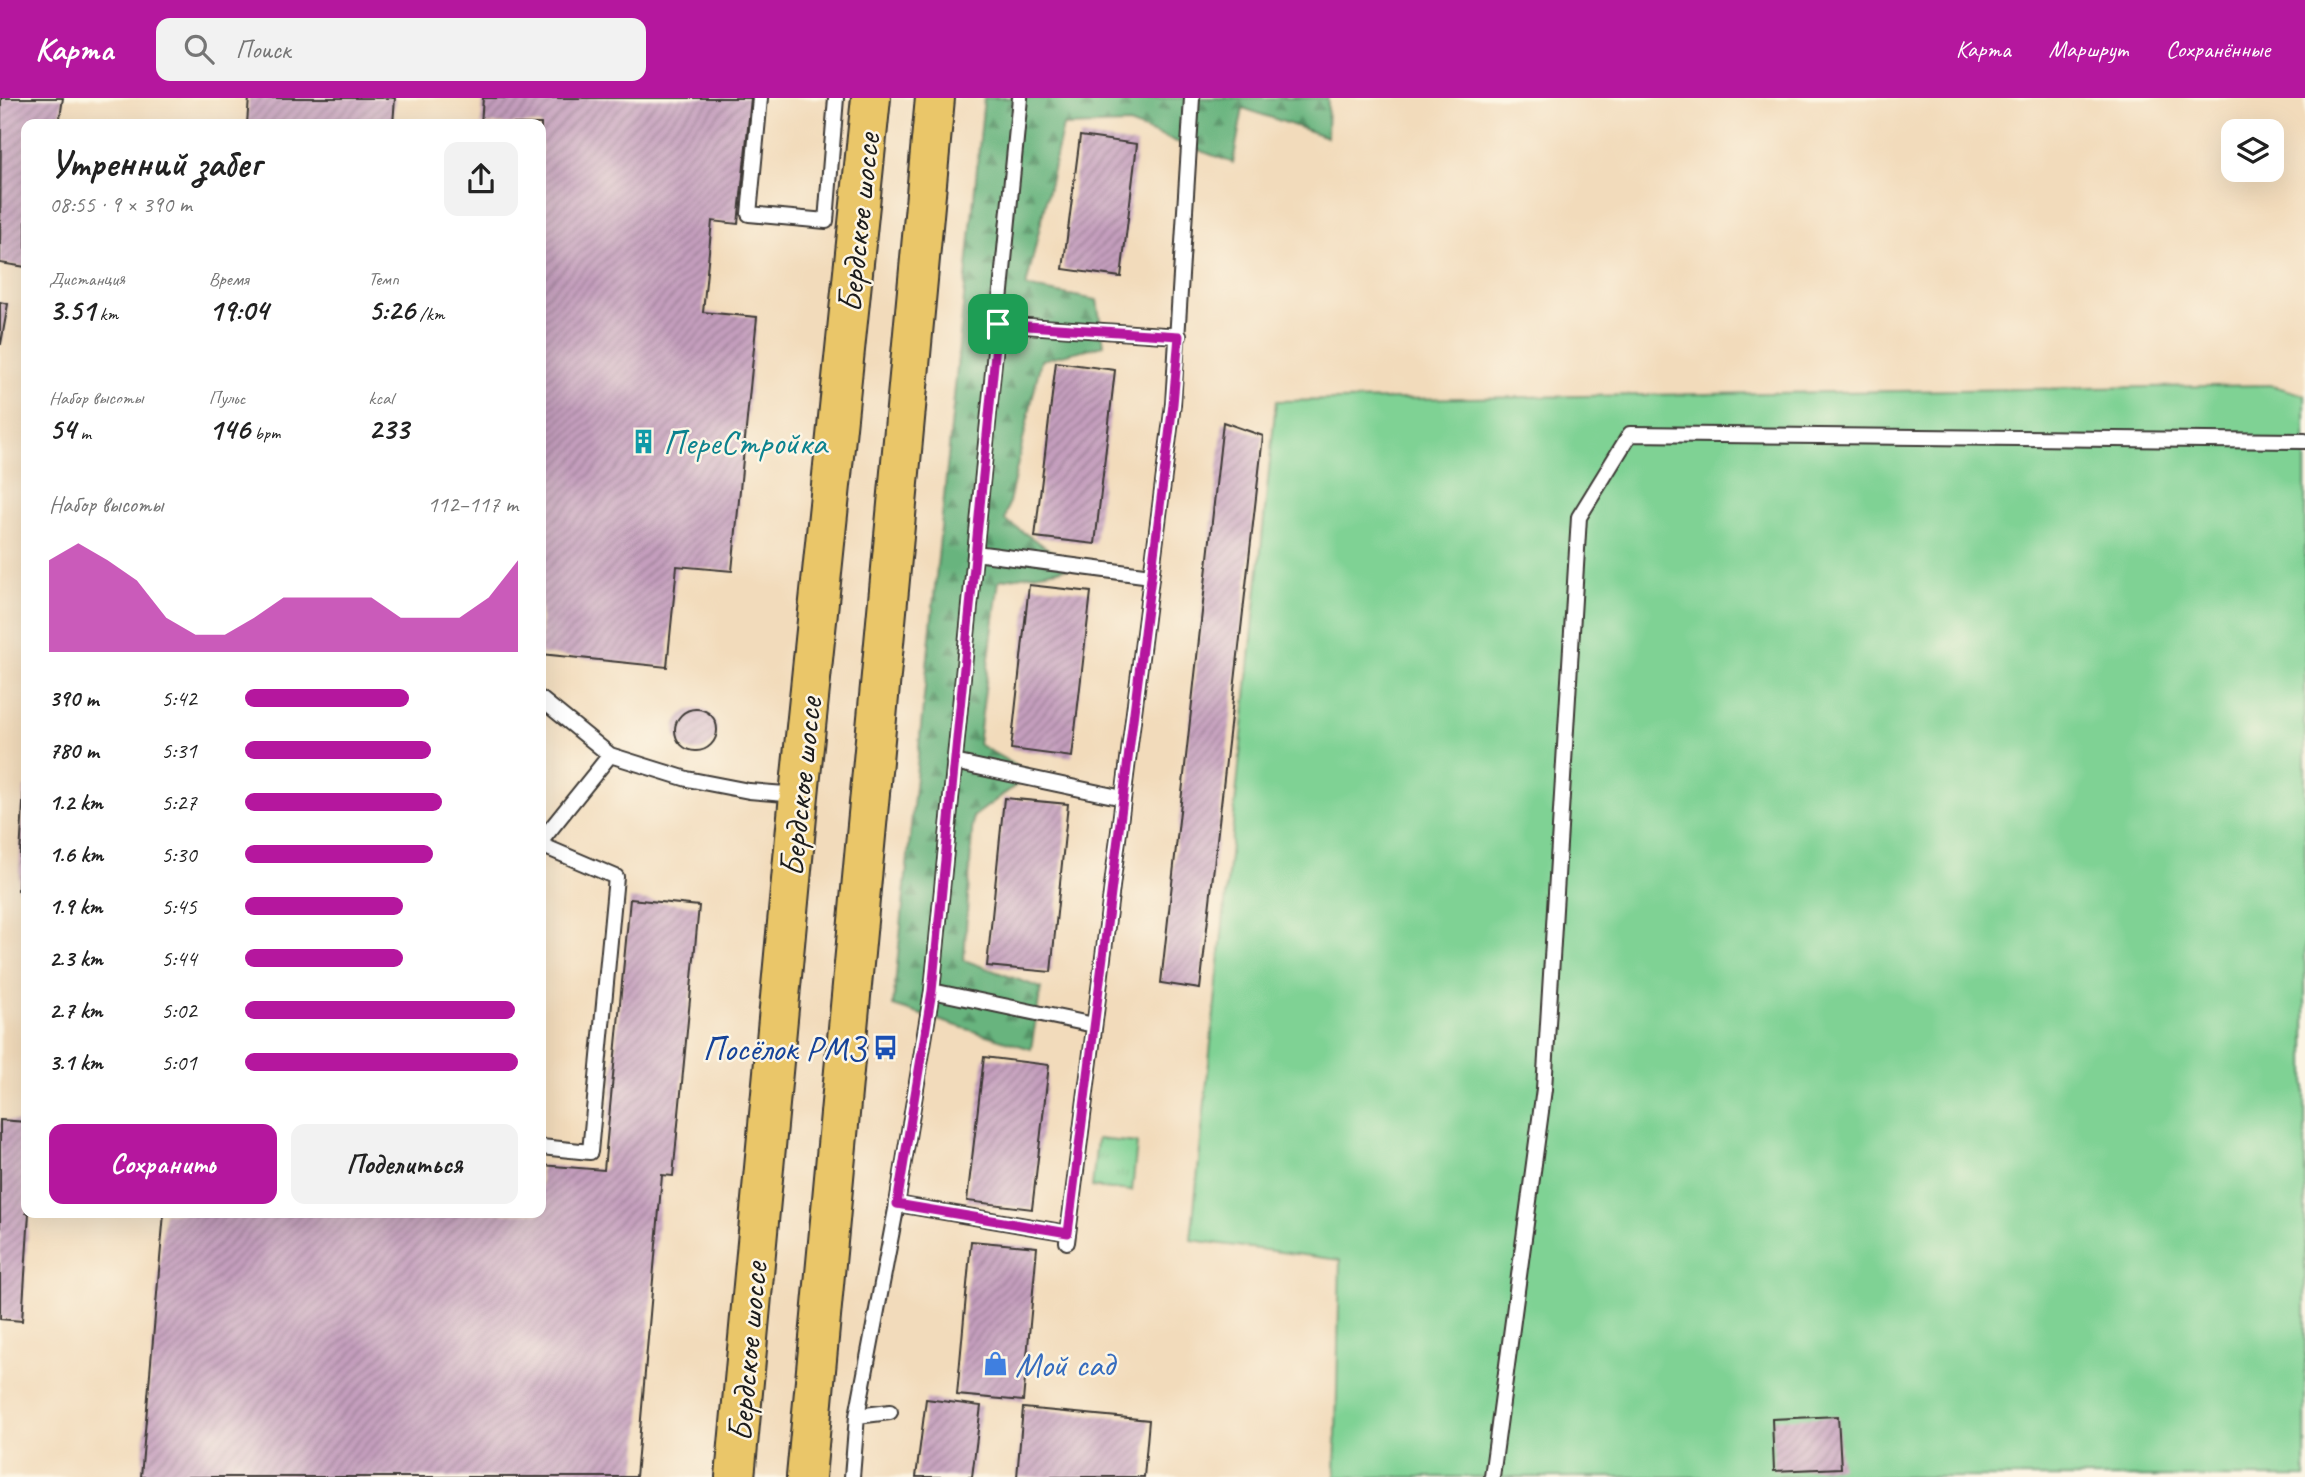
<!DOCTYPE html>
<html lang="ru">
<meta charset="utf-8">
<style>
:root{--surface:#fff;--page:#f2f2f2;--text:#222;--muted:#767676;--accent:#b5179e}
body{margin:0;font-family:Caveat,sans-serif;background:var(--page);color:var(--text);height:100vh;display:flex;flex-direction:column;font-size:26px;white-space:nowrap}
*{box-sizing:border-box;margin:0}
p{font-size:23px;color:var(--muted)}
.icon{flex:none;width:38px;height:38px;fill:none;stroke:currentColor;stroke-width:2;stroke-linecap:round;stroke-linejoin:round}
.map{position:relative;flex:1;overflow:hidden}
.drawer{position:absolute;left:21px;top:21px;width:525px;height:1099px;display:flex;flex-direction:column;background:var(--surface);border-radius:14px;box-shadow:0 7px 28px #0002}
.drawer>*{flex:none}
.buttons{position:absolute;left:2221px;top:21px;display:grid;gap:14px}
.buttons a{display:grid;place-items:center;width:63px;height:63px;border-radius:14px;background:var(--surface);box-shadow:0 7px 28px #0002;font-size:35px}
.pin{position:absolute;display:grid;place-items:center;width:60px;height:60px;color:#fff;margin:-30px;border-radius:14px;box-shadow:0 4px 10px #0006}
.round{display:grid;place-items:center;flex:none;width:74px;height:74px;border-radius:14px;background:var(--page)}
.summary{display:flex;align-items:center;justify-content:space-between;height:119px;padding:0 28px}
h1{font-size:38px;font-weight:700;line-height:52px}
.figures{display:grid;grid-template-columns:repeat(3,1fr);gap:10px;height:119px;padding:7px 28px}
.figures div{display:grid;align-content:center}
.figures b{font-size:30px;font-weight:700}
.figures small{font-size:19px;font-weight:400}
.figures p{font-size:19px}
.chart{height:196px;padding:14px 28px}
.chart p{display:flex;justify-content:space-between}
.chart svg{width:100%;height:126px;margin-top:7px;fill:var(--accent);opacity:.7}
.button{display:flex;gap:14px;margin-top:auto;padding:14px 28px}
.button a{flex:1;height:80px;border-radius:14px;background:var(--accent);color:#fff;font-size:28px;font-weight:700;line-height:80px;text-align:center}
.button a+a{background:var(--page);color:var(--text)}
ul{padding:0 28px;list-style:none;font-size:23px}
li{display:grid;grid-template-columns:112px 84px 1fr;align-items:center;height:52px}
li i{height:18px;border-radius:9px;background:var(--accent)}
header{display:flex;align-items:center;gap:42px;box-sizing:border-box;height:98px;padding:0 35px;background:var(--accent);color:#fff}
header strong{font-size:33px}
nav{display:flex;gap:38px;margin-inline-start:auto;font-size:24px}
.search{width:490px;height:63px;background:var(--page);display:flex;align-items:center;gap:18px;box-sizing:border-box;padding:0 24px;border-radius:14px;color:var(--muted);font-size:26px}
.map>svg:first-child{display:block}
.green{fill:#7fd294;stroke:#4e7758;stroke-width:2}
.forest{fill:url(#forest-firs);stroke:#42684d;stroke-width:2}
.park{fill:url(#park-tufts);stroke:#4e7758;stroke-width:2}
.building{fill:url(#building-hatch)}
.lines{fill:none;stroke-linecap:round;stroke-linejoin:round}
.service-casing{stroke:#3c3934;stroke-width:18}
.trunk-casing{stroke:#3c3934;stroke-width:42}
.service{stroke:#fff;stroke-width:14}
.trunk{stroke:#eac669;stroke-width:38}
.route-casing{stroke:#fff;stroke-width:14}
.route{stroke:#b5179e;stroke-width:9}
.labels{text-anchor:middle;stroke-width:5;stroke-linejoin:round;paint-order:stroke}
.street-label{font-size:35px;fill:#1c1c1c;stroke:#fcf5e5}
.culture-label{font-size:35px;fill:#0d838f;stroke:#fcf5e5;text-anchor:start}
.transit-label{font-size:35px;fill:#164399;stroke:#fcf5e5;text-anchor:end}
.shop-label{font-size:35px;fill:#366cbe;stroke:#fcf5e5;text-anchor:start}
</style>
<header>
<strong>Карта</strong>
<div class="search"><svg class="icon" aria-label="search" viewBox="0 0 24 24"><circle cx="10" cy="10" r="6"/><path d="M15 15l6 6"/></svg>Поиск</div>
<nav><a>Карта</a><a>Маршрут</a><a>Сохранённые</a></nav>
</header>
<div class="map">
<svg width="2305" height="1379" viewBox="0 0 2305 1379">
<defs>
<pattern id="forest-firs" width="22" height="20" patternUnits="userSpaceOnUse" patternTransform="scale(1.75)"><rect width="22" height="20" fill="#67b47e"/><path d="M5 1l3.5 6h-7zM16 11l3.5 6h-7z" fill="#549266"/></pattern>
<pattern id="park-tufts" width="24" height="20" patternUnits="userSpaceOnUse" patternTransform="scale(1.75)"><rect width="24" height="20" fill="#7fd294"/><path d="M3 7l-1-3M5 7V3M7 7l1-3M15 17l-1-3M17 17v-4M19 17l1-3" fill="none" stroke="#6db47f"/></pattern>
<pattern id="building-hatch" width="6" height="6" patternUnits="userSpaceOnUse" patternTransform="scale(1.75)"><rect width="6" height="6" fill="#c49ebd"/><path d="M-1 1l2-2M0 6l6-6M5 7l2-2" fill="none" stroke="#9e8099"/></pattern>
</defs>
<rect width="100%" height="100%" fill="#fcf5e5"/>
<filter id="ink" filterUnits="userSpaceOnUse"><feTurbulence type="fractalNoise" baseFrequency=".0143" numOctaves="2"/><feDisplacementMap in="SourceGraphic" scale="14" xChannelSelector="R" yChannelSelector="G"/><feConvolveMatrix kernelMatrix="1 2 1 2 8 2 1 2 1" color-interpolation-filters="sRGB"/></filter>
<filter id="wash" filterUnits="userSpaceOnUse"><feTurbulence type="fractalNoise" baseFrequency=".00686" numOctaves="4" result="noise"/><feDisplacementMap in="SourceGraphic" scale="28" xChannelSelector="R" yChannelSelector="G"/><feGaussianBlur stdDeviation="1.57" result="paint"/><feColorMatrix in="noise" values="0 0 0 0 0 0 0 0 0 0 0 0 0 0 0 0 0 1.4 0 .05"/><feComposite in="paint" operator="in"/></filter>
<g filter="url(#wash)">
<rect width="100%" height="100%" fill="#f2dbbb"/>
<!-- green -->
<path class="green" d="M2270 287 2305 297V1379H1335L1340 1162 1191 1142 1276 303Z"/>
<!-- forest -->
<path class="forest" d="M984 0H1328L1327 39 1243 10 1233 65 1129 26 1063 28 1026 189 1097 202 1104 247 1041 262 1005 422 1075 469 999 482 978 646 1031 676 973 719 964 862 1041 890 1031 951 893 908Z"/>
<!-- park -->
<path class="park" d="M1097 1041 1137 1045 1132 1093 1092 1089Z"/>
<g id="blocks">
<!-- building -->
<path class="building" d="M1 0H63L59 26H26V169L0 165Z
M249 0H395L393 26H247Z
M483 0H751L738 126 712 123 703 214 757 219 732 473 677 468 667 569 541 556V26H481Z
M1080 38 1137 46 1121 179 1063 171Z
M0 204 8 206 1 246H0Z
M1056 264 1115 272 1095 446 1035 439Z
M1223 324 1263 338 1200 891 1161 885Z
M1029 487 1091 494 1072 659 1011 651Z
M675 632a21 21 0 1 1 42 0a21 21 0 1 1-42 0Z
M24 689H26V793L18 792Z
M1004 700 1068 706 1051 874 987 868Z
M630 801 699 808 673 1078 662 1077 636 1379H141L164 1115H541V1067L604 1072Z
M984 959 1049 967 1032 1111 967 1103Z
M0 1022 26 1024V1115H29L22 1223 0 1221Z
M971 1143 1037 1149 1023 1303 957 1297Z
M926 1301 981 1308 972 1379H916Z
M1023 1310 1149 1322 1144 1379H1017Z
M1838 1318 1841 1370 1774 1373 1772 1321Z"/>
</g>
</g>
<g filter="url(#ink)">
<use href="#blocks" fill-opacity="0" stroke="#3c3934" stroke-width="2"/>
<g class="lines">
<defs>
<path id="service" d="M760 0 749 116 826 123 836 0
M998 226 1179 238
M975 455 1151 478
M541 601 610 657 687 681 749 693 798 697
M954 664 1123 700
M541 743 610 657
M541 747 616 779 590 1054 541 1049
M932 893 1094 927
M897 1106 1068 1135
M1067 1144 1173 306 1192 0
M857 1318 890 1314
M852 1379 857 1318 897 1106 932 893 1020 0
M1492 1379 1544 991 1579 419 1630 336 2305 343"/>
<path id="trunk" d="M735 1379 799 697 871 0
M806 1379 935 0"/>
</defs>
<!-- service casing -->
<use href="#service" class="service-casing"/>
<!-- trunk casing -->
<use href="#trunk" class="trunk-casing"/>
<!-- service -->
<use href="#service" class="service"/>
<!-- trunk -->
<use href="#trunk" class="trunk"/>
</g>
</g>
<g class="lines" filter="url(#ink)">
<defs>
<path id="route" d="M998 226 1179 238 1173 306 1068 1135 897 1106 932 893Z"/>
</defs>
<!-- route casing -->
<use href="#route" class="route-casing"/>
<!-- route -->
<use href="#route" class="route"/>
</g>
<!-- icons -->
<defs>
<symbol id="building-bare" viewBox="-9 -9 18 18"><path d="M-4-6H4V6H1V3H-1V6H-4ZM-2.5-4.3h1.7v1.8h-1.7ZM.8-4.3h1.7v1.8H.8ZM-2.5-1h1.7V.8h-1.7ZM.8-1h1.7V.8H.8Z" fill="#0f9aa8" stroke="#fcf5e5" stroke-width="2.5" paint-order="stroke"/></symbol>
<symbol id="bus-bare" viewBox="-9 -9 18 18"><path d="M-5-6H5V4H4V6H2V4H-2V6H-4V4H-5ZM-3.5-4V0h7V-4ZM-3.5 1.2v1.5H-2V1.2ZM2 1.2v1.5H3.5V1.2Z" fill="#1a4fb4" stroke="#fcf5e5" stroke-width="2.5" paint-order="stroke"/></symbol>
<symbol id="shop-bare" viewBox="-9 -9 18 18"><path d="M-5-2.5h2.3a2.7 3.5 0 0 1 5.4 0H5L5.5 6h-11ZM-1.5-2.5h3a1.5 2.3 0 0 0-3 0Z" fill="#3f7fe0" stroke="#fcf5e5" stroke-width="2.5" paint-order="stroke"/></symbol>
</defs>
<g fill-rule="evenodd">
<use href="#building-bare" x="626" y="326" width="35" height="35"/>
<use href="#bus-bare" x="868" y="932" width="35" height="35"/>
<use href="#shop-bare" x="978" y="1248" width="35" height="35"/>
</g>
<g class="labels">
<!-- street labels -->
<g class="street-label">
<text transform="translate(858 125) rotate(-84)" y="12">Бердское шоссе</text>
<text transform="translate(800 689) rotate(-84)" y="12">Бердское шоссе</text>
<text transform="translate(747 1254) rotate(-85)" y="12">Бердское шоссе</text>
</g>
<!-- culture labels -->
<g class="culture-label">
<text x="663" y="356">ПереСтройка</text>
</g>
<!-- transit labels -->
<g class="transit-label">
<text x="866" y="962">Посёлок РМЗ</text>
</g>
<!-- shop labels -->
<g class="shop-label">
<text x="1015" y="1278">Мой сад</text>
</g>
</g>
</svg>
<div class="buttons">
<a><svg class="icon" aria-label="layers" viewBox="0 0 24 24"><path d="M12 4l9 5-9 5-9-5zM3 14l9 5 9-5"/></svg></a>
</div>
<div class="pin" style="left:998px;top:226px;background:#1e9e55"><svg class="icon" aria-label="arrive" viewBox="0 0 24 24"><path d="M6 21V4h12l-3 4 3 4H6"/></svg></div>
<section class="drawer">
<div class="summary"><div><h1>Утренний забег</h1><p>08:55 · 9 × 390 m</p></div><a class="round"><svg class="icon" aria-label="share" viewBox="0 0 24 24"><path d="M12 15V3M7 8l5-5 5 5M5 13v7h14v-7"/></svg></a></div>
<div class="figures">
<div><p>Дистанция</p><b>3.51<small> km</small></b></div>
<div><p>Время</p><b>19:04</b></div>
<div><p>Темп</p><b>5:26<small> /km</small></b></div>
</div>
<div class="figures">
<div><p>Набор высоты</p><b>54<small> m</small></b></div>
<div><p>Пульс</p><b>146<small> bpm</small></b></div>
<div><p>kcal</p><b>233</b></div>
</div>
<div class="chart"><p><span>Набор высоты</span>112–117 m</p>
<svg viewBox="0 0 160 44" preserveAspectRatio="none"><path d="M0 44V12L10 6L20 12L30 19L40 32L50 38L60 38L70 32L80 25L90 25L100 25L110 25L120 32L130 32L140 32L150 25L160 12V44z"/></svg>
</div>
<ul>
<li><b>390 m</b>5:42<i style="width:60%"></i></li>
<li><b>780 m</b>5:31<i style="width:68%"></i></li>
<li><b>1.2 km</b>5:27<i style="width:72%"></i></li>
<li><b>1.6 km</b>5:30<i style="width:69%"></i></li>
<li><b>1.9 km</b>5:45<i style="width:58%"></i></li>
<li><b>2.3 km</b>5:44<i style="width:58%"></i></li>
<li><b>2.7 km</b>5:02<i style="width:99%"></i></li>
<li><b>3.1 km</b>5:01<i style="width:100%"></i></li>
</ul>
<div class="button"><a>Сохранить</a><a>Поделиться</a></div>
</section>
</div>
